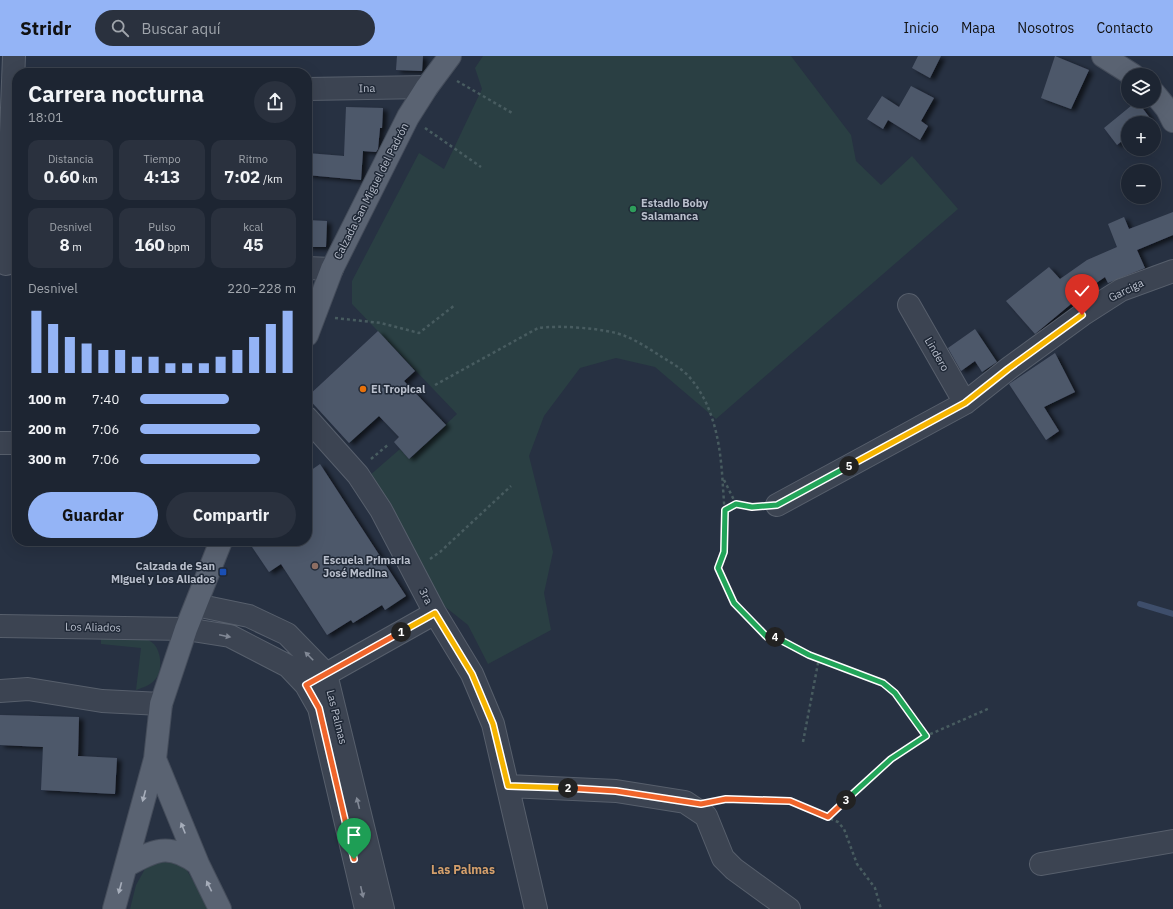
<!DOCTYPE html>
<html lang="es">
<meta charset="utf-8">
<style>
:root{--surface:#1d2532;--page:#2a313e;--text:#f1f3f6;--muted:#a0a5ac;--line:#3b424d;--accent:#94b4f6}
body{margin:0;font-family:"IBM Plex Sans",sans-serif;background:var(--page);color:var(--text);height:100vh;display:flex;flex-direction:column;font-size:15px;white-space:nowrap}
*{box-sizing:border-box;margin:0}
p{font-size:13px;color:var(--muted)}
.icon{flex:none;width:22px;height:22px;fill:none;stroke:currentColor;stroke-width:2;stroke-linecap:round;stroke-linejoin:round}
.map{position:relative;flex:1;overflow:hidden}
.details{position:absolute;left:12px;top:12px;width:300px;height:478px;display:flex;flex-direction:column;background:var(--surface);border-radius:16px;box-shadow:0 4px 16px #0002,0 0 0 1px var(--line)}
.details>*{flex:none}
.tools{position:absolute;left:1121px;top:12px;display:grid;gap:8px}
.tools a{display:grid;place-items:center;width:40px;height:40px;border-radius:50%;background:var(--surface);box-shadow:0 4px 16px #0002,0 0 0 1px var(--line);font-size:20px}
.pin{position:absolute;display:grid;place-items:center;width:34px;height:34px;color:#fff;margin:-41px -17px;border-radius:50% 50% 50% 0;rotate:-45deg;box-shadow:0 0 4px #0007}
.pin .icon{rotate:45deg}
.km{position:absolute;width:20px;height:20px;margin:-10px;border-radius:50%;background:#222;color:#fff;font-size:11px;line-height:20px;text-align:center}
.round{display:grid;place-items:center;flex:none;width:42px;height:42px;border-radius:21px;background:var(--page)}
.headline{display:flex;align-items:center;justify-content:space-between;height:68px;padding:0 16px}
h1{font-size:22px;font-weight:800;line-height:30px}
.metrics{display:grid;grid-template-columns:repeat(3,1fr);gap:6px;height:68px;padding:4px 16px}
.metrics div{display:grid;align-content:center;border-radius:10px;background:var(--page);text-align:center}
.metrics b{font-size:17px;font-weight:800}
.metrics small{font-size:11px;font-weight:400}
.metrics p{font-size:11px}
.chart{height:112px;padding:8px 16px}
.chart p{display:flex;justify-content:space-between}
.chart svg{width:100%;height:72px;margin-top:4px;stroke:var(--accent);stroke-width:6}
.button{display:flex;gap:8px;margin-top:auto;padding:8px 16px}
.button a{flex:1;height:46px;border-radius:24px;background:var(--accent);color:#111;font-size:16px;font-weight:800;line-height:46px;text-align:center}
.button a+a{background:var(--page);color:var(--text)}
ul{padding:0 16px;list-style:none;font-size:13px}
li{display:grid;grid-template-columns:64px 48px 1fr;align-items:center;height:30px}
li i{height:10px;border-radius:5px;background:var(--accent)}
header{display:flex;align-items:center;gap:24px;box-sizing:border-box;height:56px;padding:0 20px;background:var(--accent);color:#111}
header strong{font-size:19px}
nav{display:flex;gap:22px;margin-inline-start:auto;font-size:14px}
.search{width:280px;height:36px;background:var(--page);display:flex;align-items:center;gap:10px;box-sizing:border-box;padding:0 14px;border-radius:22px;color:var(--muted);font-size:15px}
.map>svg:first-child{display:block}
.green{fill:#2a3f43}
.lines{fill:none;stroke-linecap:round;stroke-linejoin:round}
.stream{stroke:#3e4e6b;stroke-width:6}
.building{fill:#4e586b;filter:url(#shadow)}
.minor-casing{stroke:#575f6c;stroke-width:24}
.major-casing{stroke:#454d5b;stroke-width:24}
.path{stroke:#485c60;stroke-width:2.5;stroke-dasharray:3 3;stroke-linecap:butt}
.minor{stroke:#3c4452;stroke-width:22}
.major{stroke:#5a6372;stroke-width:22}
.oneway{fill:#818895}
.oneway2{fill:#a6adba}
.split-1-casing{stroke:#fff;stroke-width:8}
.split-2-casing{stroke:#fff;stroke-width:8}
.split-3-casing{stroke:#fff;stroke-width:8}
.split-4-casing{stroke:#fff;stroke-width:8}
.split-5-casing{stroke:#fff;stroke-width:8}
.split-6-casing{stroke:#fff;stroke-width:8}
.split-1{stroke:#f0652b;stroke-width:5}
.split-2{stroke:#f5b400;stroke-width:5}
.split-3{stroke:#f0652b;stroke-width:5}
.split-4{stroke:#22a559;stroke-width:5}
.split-5{stroke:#22a559;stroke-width:5}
.split-6{stroke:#f5b400;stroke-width:5}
.leisure-dot{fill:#2e9e5b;stroke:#202937;stroke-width:1.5}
.food-dot{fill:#e8710a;stroke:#202937;stroke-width:1.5}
.education-dot{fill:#8d6e63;stroke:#202937;stroke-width:1.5}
.transit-dot{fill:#1a4fb4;stroke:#202937;stroke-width:1.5}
.labels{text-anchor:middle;stroke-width:3;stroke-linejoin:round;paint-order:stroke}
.street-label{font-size:11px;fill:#b9bfcc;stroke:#202937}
.poi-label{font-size:11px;font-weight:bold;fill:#b9bfcc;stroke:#202937;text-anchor:start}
.neighbourhood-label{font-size:12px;font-weight:bold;fill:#d49f6b;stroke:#202937}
</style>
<header>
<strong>Stridr</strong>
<div class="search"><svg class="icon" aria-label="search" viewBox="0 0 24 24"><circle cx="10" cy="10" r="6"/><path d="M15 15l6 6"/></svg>Buscar aquí</div>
<nav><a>Inicio</a><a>Mapa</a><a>Nosotros</a><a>Contacto</a></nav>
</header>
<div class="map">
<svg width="1173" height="853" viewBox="0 0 1173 853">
<defs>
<filter id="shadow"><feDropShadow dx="4.5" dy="2.5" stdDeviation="2" flood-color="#0009"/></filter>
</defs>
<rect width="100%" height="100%" fill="#273142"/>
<!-- green -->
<path class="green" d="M483 0H791L851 79 856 105 881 129 912 100 958 153 716 363 655 311 616 302 580 312 544 360 529 400 553 496 544 537 551 574 488 608 468 569 439 546 369 420 400 393 409 403 457 358 352 248V225L419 97 444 113 482 33 475 12Z
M101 577C116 579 137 578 150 585 161 591 163 611 157 621 152 629 144 631 136 634L141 592 101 588Z
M161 804 173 805 186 813 210 853H130L136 829 145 813Z"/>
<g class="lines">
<!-- stream -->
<path class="stream" d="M1140 548 1173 558"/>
</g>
<!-- building -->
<path class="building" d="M397 0H423L422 15 396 14Z
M918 0H941L930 22 912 12Z
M1055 0 1089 14 1071 53 1041 42Z
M911 30 934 42 921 65 928 70 920 84 888 64 883 73 867 63 882 40 899 51Z
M1137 45 1150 62 1144 67H1128V80L1117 89 1104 72Z
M346 51 383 52 382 72H380L378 93 376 96 363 95 361 124 307 119V97L344 100Z
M1173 156V179L1137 194 1145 212 1108 227 1105 221 1076 241 1077 243 1035 278 1006 245 1049 211 1060 223 1087 204 1117 191 1108 168 1124 161 1129 173Z
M307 164 327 165 326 191H307Z
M975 273 997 306 982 316 975 305 961 315 948 292Z
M378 275 415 315 404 325 446 369 409 403 394 386 399 381 379 360 349 387 307 341Z
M1055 297 1075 336 1044 351 1059 375 1046 384 1009 328Z
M320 408 406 540 385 554 382 549 353 567 351 564 327 579 281 508 269 516 248 485H307V417Z
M0 659 79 661 78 700 117 702 115 738 41 734 43 691 0 689Z"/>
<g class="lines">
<defs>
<path id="minor" d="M307 33 427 31
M6 208 14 0
M307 212 332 213
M909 249 965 347
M307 362 358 419 381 454 435 557 472 618 493 668 536 853
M0 387H17
M777 449 965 347 1008 313 1082 259 1121 234 1173 215
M196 549 249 560 287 578 326 618 383 853
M0 570 186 573 230 580 288 610 306 629 319 652 366 853
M314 625 435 557
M0 635 28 633 102 645 161 648
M508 730 616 735 685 746 706 760 723 802 734 813 789 853
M1041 808 1173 785"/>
<path id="major" d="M1103 0 1133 19
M1154 37 1167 53 1173 65
M307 279 332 213 408 61 427 31 450 0
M155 703 198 808 220 853
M126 810C154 794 169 786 198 808
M114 853 155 703 161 648 186 573 221 485"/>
</defs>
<!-- minor casing -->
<use href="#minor" class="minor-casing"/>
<!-- major casing -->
<use href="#major" class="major-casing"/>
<!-- path -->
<path class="path" d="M457 25 514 58
M425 72 481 111
M335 262 381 267 419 277 455 249
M435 329 538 272C559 269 606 272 625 280 638 285 651 294 662 301 672 307 684 314 691 323 716 353 721 394 723 432 725 459 727 487 718 513L734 547 767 581H776L809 599 883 627 895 637 926 680
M371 403 389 388
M724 424 736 448 758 451
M725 454 736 448
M430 503 440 496 511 430
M803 686 819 602
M720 745H790L838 766 844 773 857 808 875 832 881 853
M828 761 891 703 926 680 990 652"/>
<!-- minor -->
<use href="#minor" class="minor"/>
<!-- major -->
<use href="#major" class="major"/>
</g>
<!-- one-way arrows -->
<defs><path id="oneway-solid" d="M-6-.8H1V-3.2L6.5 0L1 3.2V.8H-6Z"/></defs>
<g class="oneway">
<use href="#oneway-solid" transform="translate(225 580) rotate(12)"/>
<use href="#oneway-solid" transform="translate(309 600) rotate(-135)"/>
<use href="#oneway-solid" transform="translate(358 747) rotate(-104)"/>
<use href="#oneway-solid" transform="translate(362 836) rotate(77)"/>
</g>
<g class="oneway2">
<use href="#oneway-solid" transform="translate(144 740) rotate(105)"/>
<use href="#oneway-solid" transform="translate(183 772) rotate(-112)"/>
<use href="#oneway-solid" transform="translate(209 830) rotate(-116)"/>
<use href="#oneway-solid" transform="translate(120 832) rotate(105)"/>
</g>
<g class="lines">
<defs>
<path id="split-1" d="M354 803 319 652 306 629 401 576"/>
<path id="split-2" d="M401 576 435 557 472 618 493 668 508 730 568 732"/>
<path id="split-3" d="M568 732 616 735 701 748 726 743 790 745 828 761 846 744"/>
<path id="split-4" d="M775 581 809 599 883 627 895 637 926 680 891 703 846 744"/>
<path id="split-5" d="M775 581H767L734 547 718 512 724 496 725 454 736 448 752 451 777 449 849 410"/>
<path id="split-6" d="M849 410 965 347 1008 313 1082 259"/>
</defs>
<!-- split-1 casing -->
<use href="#split-1" class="split-1-casing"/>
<!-- split-2 casing -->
<use href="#split-2" class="split-2-casing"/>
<!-- split-3 casing -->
<use href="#split-3" class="split-3-casing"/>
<!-- split-4 casing -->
<use href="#split-4" class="split-4-casing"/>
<!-- split-5 casing -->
<use href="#split-5" class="split-5-casing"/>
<!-- split-6 casing -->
<use href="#split-6" class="split-6-casing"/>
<!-- split-1 -->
<use href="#split-1" class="split-1"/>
<!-- split-2 -->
<use href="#split-2" class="split-2"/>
<!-- split-3 -->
<use href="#split-3" class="split-3"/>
<!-- split-4 -->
<use href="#split-4" class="split-4"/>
<!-- split-5 -->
<use href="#split-5" class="split-5"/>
<!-- split-6 -->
<use href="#split-6" class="split-6"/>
</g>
<!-- markers -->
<circle class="leisure-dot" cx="633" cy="153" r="4"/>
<circle class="food-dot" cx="363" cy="333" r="4"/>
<circle class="education-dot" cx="315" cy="510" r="4"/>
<rect class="transit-dot" x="219" y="512" width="8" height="8" rx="2"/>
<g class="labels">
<!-- street labels -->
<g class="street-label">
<text transform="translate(367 32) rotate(-1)" y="4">Ina</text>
<text transform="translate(371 135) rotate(-63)" y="4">Calzada San Miguel del Padrón</text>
<text transform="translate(1126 234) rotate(-26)" y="4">Garciga</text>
<text transform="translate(937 298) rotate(60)" y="4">Lindero</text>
<text transform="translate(426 540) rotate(63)" y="4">3ra</text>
<text transform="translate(93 571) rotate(1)" y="4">Los Aliados</text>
<text transform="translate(337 661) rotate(76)" y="4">Las Palmas</text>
</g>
<!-- poi labels -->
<g class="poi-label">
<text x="641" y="151">Estadio Boby<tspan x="641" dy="13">Salamanca</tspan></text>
<text x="371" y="337">El Tropical</text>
<text x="323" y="508">Escuela Primaria<tspan x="323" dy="13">José Medina</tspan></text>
<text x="215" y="514" text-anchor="end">Calzada de San<tspan x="215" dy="13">Miguel y Los Aliados</tspan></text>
</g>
<!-- neighbourhood labels -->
<g class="neighbourhood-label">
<text x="463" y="818">Las Palmas</text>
</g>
</g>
</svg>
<div class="tools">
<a><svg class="icon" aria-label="layers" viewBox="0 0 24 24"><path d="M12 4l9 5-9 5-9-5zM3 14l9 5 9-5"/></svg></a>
<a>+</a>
<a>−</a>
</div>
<div class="pin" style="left:354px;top:803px;background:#1e9e55"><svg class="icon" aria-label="arrive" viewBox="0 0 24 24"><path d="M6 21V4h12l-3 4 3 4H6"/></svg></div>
<div class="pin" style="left:1082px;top:259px;background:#d93025"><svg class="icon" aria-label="check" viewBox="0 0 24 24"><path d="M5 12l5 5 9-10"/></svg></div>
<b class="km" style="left:401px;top:576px">1</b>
<b class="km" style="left:568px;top:732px">2</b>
<b class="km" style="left:846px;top:744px">3</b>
<b class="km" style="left:775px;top:581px">4</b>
<b class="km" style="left:849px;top:410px">5</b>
<section class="details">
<div class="headline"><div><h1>Carrera nocturna</h1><p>18:01</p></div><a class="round"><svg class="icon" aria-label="share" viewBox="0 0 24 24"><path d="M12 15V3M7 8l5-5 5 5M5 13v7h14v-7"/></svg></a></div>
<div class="metrics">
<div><p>Distancia</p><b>0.60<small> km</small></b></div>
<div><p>Tiempo</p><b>4:13</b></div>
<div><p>Ritmo</p><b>7:02<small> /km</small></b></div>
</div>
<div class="metrics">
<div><p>Desnivel</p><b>8<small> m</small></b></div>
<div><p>Pulso</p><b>160<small> bpm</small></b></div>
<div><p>kcal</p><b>45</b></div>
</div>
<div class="chart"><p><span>Desnivel</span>220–228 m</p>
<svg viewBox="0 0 160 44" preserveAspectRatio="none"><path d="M5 44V6M15 44V14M25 44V22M35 44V26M45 44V30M55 44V30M65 44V34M75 44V34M85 44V38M95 44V38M105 44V38M115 44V34M125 44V30M135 44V22M145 44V14M155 44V6"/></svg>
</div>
<ul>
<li><b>100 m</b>7:40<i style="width:57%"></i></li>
<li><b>200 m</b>7:06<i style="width:77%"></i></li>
<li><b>300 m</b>7:06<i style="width:77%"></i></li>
</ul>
<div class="button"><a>Guardar</a><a>Compartir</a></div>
</section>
</div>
